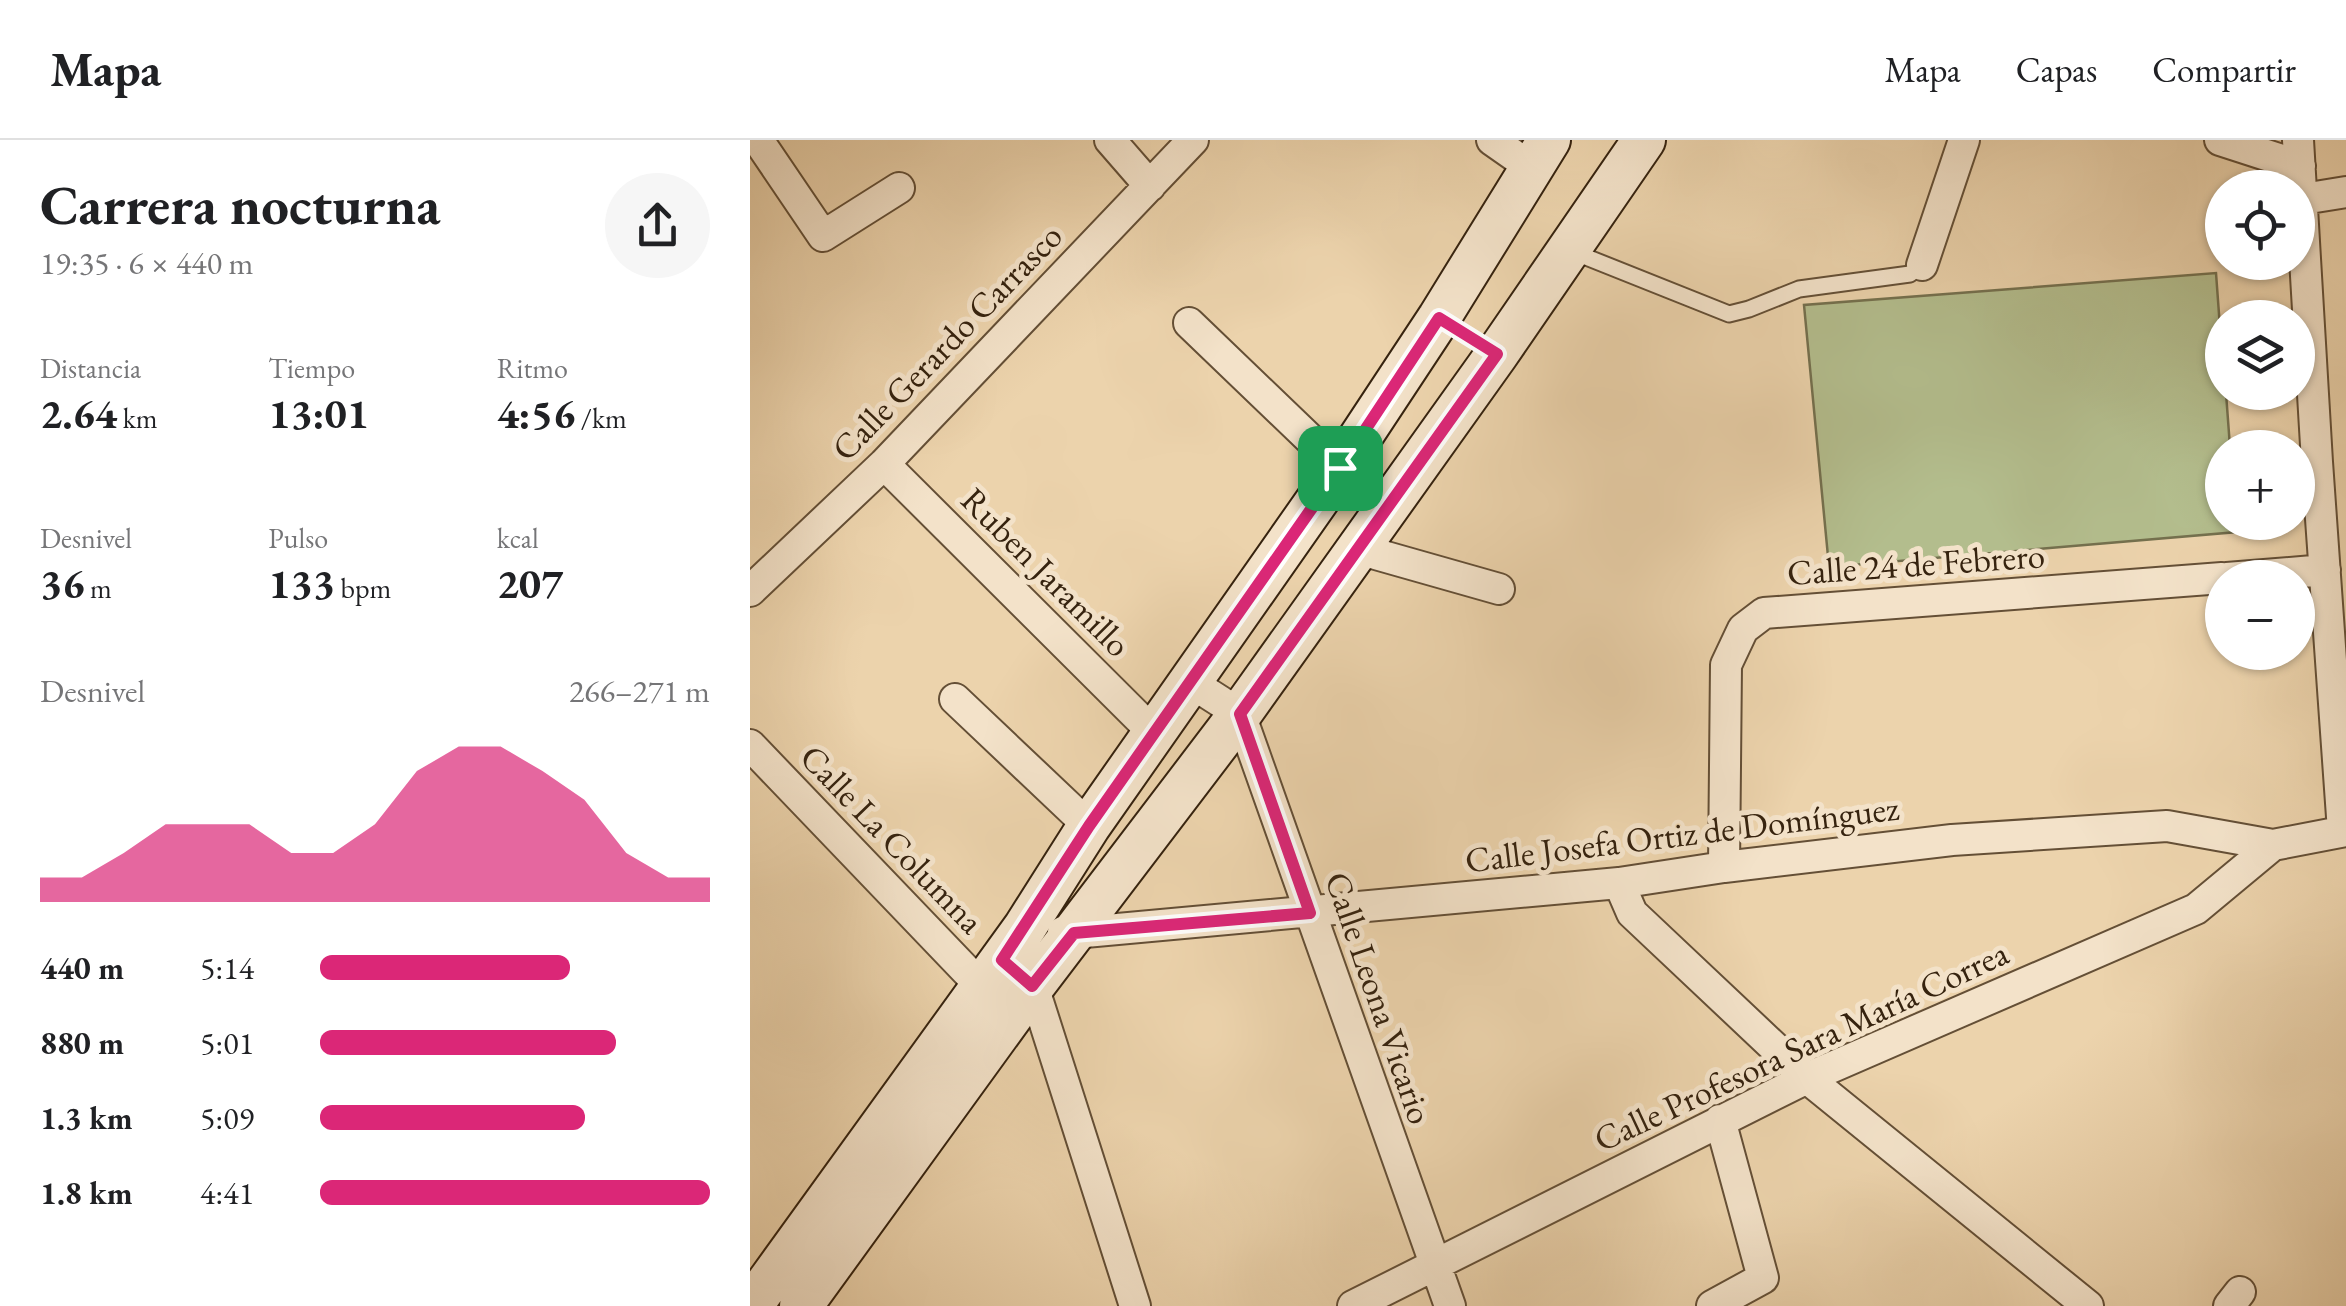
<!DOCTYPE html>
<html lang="es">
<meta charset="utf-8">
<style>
:root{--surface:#fff;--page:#f6f6f6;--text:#202124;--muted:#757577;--line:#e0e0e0;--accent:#db2777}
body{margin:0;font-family:"EB Garamond",serif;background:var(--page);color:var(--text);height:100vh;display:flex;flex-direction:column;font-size:38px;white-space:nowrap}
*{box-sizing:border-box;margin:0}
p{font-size:32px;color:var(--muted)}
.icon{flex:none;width:55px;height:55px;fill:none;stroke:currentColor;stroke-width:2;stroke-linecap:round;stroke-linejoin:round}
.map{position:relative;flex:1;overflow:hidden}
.panel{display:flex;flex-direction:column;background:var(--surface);width:750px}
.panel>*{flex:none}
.fabs{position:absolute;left:1455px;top:30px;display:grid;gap:20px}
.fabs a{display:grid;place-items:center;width:110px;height:110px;border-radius:50%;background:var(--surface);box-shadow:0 2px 8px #0004;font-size:50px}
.pin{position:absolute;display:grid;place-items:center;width:85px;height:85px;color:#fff;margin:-42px;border-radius:20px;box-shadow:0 5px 15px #0006}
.round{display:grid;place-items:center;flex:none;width:105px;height:105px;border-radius:52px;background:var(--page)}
.headline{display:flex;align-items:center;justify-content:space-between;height:170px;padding:0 40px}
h1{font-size:55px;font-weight:700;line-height:75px}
.figures{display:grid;grid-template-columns:repeat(3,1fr);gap:15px;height:170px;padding:10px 40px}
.figures div{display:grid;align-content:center}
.figures b{font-size:42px;font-weight:700}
.figures small{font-size:28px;font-weight:400}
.figures p{font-size:28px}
.chart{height:280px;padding:20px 40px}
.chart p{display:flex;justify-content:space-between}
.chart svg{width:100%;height:180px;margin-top:10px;fill:var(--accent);opacity:.7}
ul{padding:0 40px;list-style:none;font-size:32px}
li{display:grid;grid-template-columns:160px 120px 1fr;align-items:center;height:75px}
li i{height:25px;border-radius:12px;background:var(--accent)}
header{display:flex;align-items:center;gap:60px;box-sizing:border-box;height:140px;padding:0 50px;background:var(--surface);border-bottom:2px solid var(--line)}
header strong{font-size:48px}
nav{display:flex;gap:55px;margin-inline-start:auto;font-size:35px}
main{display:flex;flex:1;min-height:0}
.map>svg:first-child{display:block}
.green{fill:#b3bd8d;stroke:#74704e;stroke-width:2.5}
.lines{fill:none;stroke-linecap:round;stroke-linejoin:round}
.lane-casing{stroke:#644f36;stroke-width:19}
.street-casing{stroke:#644f36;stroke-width:34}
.secondary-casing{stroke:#36230f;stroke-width:46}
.lane{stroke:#f3e2c9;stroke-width:15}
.street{stroke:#f3e2c9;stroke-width:30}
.secondary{stroke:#f3e2c9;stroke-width:42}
.route-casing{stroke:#fff;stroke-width:20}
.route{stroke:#db2777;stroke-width:12}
.labels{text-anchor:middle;stroke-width:10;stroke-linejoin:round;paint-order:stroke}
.street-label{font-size:35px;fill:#36230f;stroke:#f3e2c9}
</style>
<header>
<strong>Mapa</strong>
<nav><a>Mapa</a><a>Capas</a><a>Compartir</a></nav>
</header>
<main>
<section class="panel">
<div class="headline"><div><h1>Carrera nocturna</h1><p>19:35 · 6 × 440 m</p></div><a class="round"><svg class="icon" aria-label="share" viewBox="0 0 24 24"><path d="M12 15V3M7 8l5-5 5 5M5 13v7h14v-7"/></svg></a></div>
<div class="figures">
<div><p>Distancia</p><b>2.64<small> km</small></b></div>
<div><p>Tiempo</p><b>13:01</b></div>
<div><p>Ritmo</p><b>4:56<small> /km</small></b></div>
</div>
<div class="figures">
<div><p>Desnivel</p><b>36<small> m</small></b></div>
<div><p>Pulso</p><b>133<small> bpm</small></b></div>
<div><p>kcal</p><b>207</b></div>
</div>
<div class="chart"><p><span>Desnivel</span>266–271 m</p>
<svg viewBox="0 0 160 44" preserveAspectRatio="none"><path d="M0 44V38L10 38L20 32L30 25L40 25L50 25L60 32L70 32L80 25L90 12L100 6L110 6L120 12L130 19L140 32L150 38L160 38V44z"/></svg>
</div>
<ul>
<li><b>440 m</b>5:14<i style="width:64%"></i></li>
<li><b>880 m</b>5:01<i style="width:76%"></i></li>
<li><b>1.3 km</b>5:09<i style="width:68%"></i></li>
<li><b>1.8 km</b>4:41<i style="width:100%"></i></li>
</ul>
</section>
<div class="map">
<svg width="1596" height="1166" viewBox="0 0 1596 1166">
<rect width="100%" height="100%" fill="#ecd3ac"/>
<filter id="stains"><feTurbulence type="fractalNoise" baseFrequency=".002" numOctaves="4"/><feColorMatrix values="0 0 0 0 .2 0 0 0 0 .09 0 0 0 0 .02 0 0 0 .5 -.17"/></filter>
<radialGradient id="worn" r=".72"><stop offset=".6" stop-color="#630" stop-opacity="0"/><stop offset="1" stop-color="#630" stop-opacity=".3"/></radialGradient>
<!-- green -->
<path class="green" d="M1466 133 1472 215V252L1476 253 1480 307 1472 308V382L1487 383V392L1079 427 1054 165Z"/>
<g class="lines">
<defs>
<path id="lane" d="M821 111 979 174 999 169 1049 149 1160 134 1172 125"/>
<path id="street" d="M8 0 73 96 149 48
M360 0 400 46
M742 0 782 28
M1470 0 1550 26
M1548 0 1567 322 1593 691
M1553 59 1596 52
M1172 125 1214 0
M439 183 590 328
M134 324 404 593
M608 409 749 449
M1477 438 1575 430
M0 451 134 324 443 0
M440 542 490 574 700 1166
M205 559 339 686
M0 605 231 846
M974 727 976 525 993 489 1014 473 1472 438
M869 743 882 773 1057 938 1338 1166
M313 792 324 793 869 743 974 727 1202 700 1417 686 1523 705 1596 691
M274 839 283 846 385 1166
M603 1166 1057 938 1446 769 1523 705
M962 1166 1013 1138 970 980
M1479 1166 1490 1152"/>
<path id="secondary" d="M1 1166 275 787 339 686 590 328 689 178 799 0
M51 1166 283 846 490 574 747 214 894 0"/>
</defs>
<!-- lane casing -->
<use href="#lane" class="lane-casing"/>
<!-- street casing -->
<use href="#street" class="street-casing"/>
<!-- secondary casing -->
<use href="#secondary" class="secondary-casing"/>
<!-- lane -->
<use href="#lane" class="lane"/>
<!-- street -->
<use href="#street" class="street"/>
<!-- secondary -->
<use href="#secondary" class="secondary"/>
</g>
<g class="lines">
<defs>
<path id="route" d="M689 178 747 214 490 574 560 773 324 793 282 846 252 820 339 686 590 328Z"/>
</defs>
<!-- route casing -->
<use href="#route" class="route-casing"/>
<!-- route -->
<use href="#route" class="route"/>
</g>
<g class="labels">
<!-- street labels -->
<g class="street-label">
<text transform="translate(197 202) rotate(-46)" y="12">Calle Gerardo Carrasco</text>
<text transform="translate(1166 424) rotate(-4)" y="12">Calle 24 de Febrero</text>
<text transform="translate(296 432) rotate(45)" y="12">Ruben Jaramillo</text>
<text transform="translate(932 694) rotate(-7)" y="12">Calle Josefa Ortiz de Domínguez</text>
<text transform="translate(142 699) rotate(46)" y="12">Calle La Columna</text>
<text transform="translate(629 858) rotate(71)" y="12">Calle Leona Vicario</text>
<text transform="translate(1051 906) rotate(-25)" y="12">Calle Profesora Sara María Correa</text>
</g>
</g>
<rect width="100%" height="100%" filter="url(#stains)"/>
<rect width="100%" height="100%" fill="url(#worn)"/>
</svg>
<div class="fabs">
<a><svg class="icon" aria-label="locate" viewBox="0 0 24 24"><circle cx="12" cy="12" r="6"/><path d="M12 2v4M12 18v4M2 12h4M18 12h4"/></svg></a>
<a><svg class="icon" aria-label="layers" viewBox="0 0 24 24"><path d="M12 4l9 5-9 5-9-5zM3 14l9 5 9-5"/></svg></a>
<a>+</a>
<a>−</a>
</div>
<div class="pin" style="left:590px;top:328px;background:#1e9e55"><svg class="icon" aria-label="arrive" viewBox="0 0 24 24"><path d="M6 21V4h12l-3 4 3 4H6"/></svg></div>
</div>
</main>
